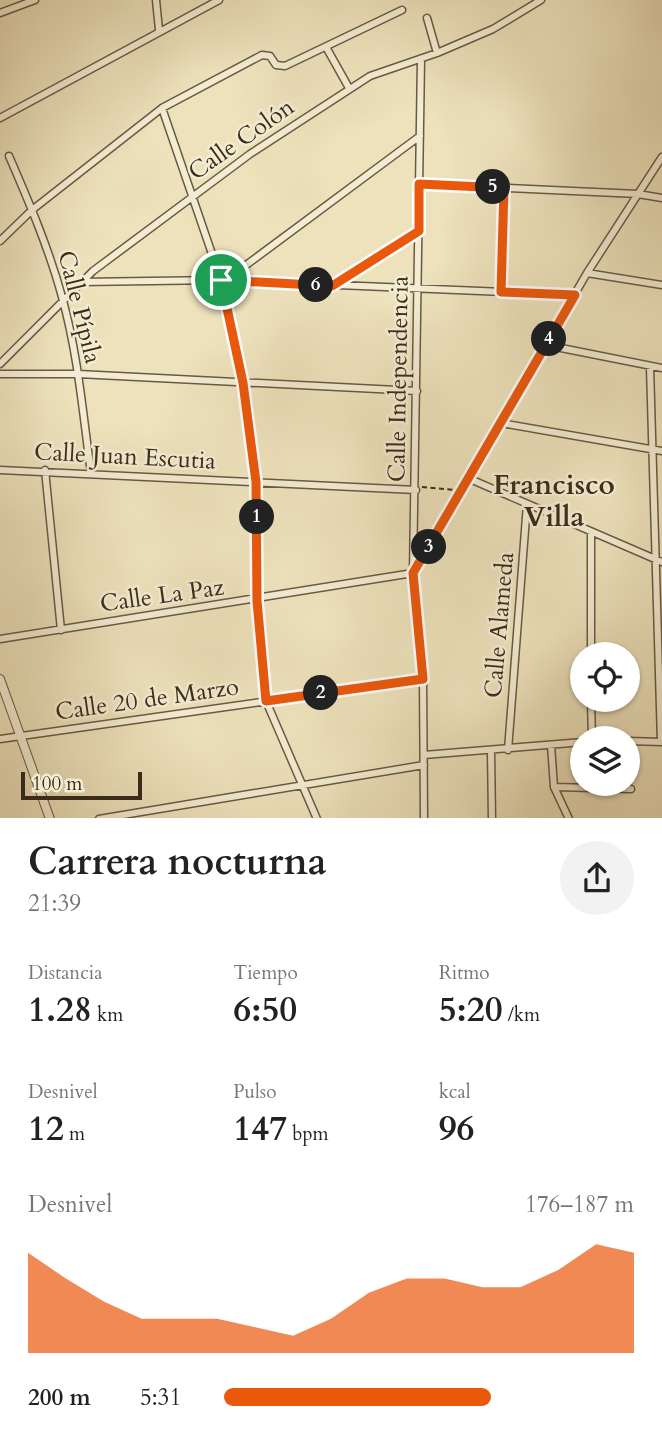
<!DOCTYPE html>
<html lang="es">
<meta charset="utf-8">
<style>
:root{--surface:#fff;--page:#f2f2f2;--text:#222;--muted:#767676;--accent:#ea580c}
body{margin:0;font-family:Cardo,serif;background:var(--page);color:var(--text);height:100vh;display:flex;flex-direction:column;font-size:26px;white-space:nowrap}
*{box-sizing:border-box;margin:0}
p{font-size:23px;color:var(--muted)}
.icon{flex:none;width:38px;height:38px;fill:none;stroke:currentColor;stroke-width:2;stroke-linecap:round;stroke-linejoin:round}
.map{position:relative;height:818px;overflow:hidden}
.sheet{display:flex;flex-direction:column;background:var(--surface);flex:1}
.sheet>*{flex:none}
.buttons{position:absolute;left:570px;top:642px;display:grid;gap:14px}
.buttons a{display:grid;place-items:center;width:70px;height:70px;border-radius:50%;background:var(--surface);box-shadow:0 2px 5px #0004;font-size:35px}
.scale{position:absolute;left:21px;bottom:18px;width:121px;box-sizing:border-box;padding-left:7px;border:4px solid #3b2c1a;border-top:0;font-size:19px;line-height:24px;white-space:nowrap;color:#3b2c1a;-webkit-text-stroke:5px #f3ecd3;paint-order:stroke}
.pin{position:absolute;display:grid;place-items:center;width:60px;height:60px;color:#fff;margin:-30px;border:4px solid #fff;border-radius:50%;box-shadow:0 2px 7px #0007}
.km{position:absolute;width:35px;height:35px;margin:-18px;border-radius:50%;background:#222;color:#fff;font-size:19px;line-height:35px;text-align:center}
.round{display:grid;place-items:center;flex:none;width:74px;height:74px;border-radius:37px;background:var(--page)}
.head{display:flex;align-items:center;justify-content:space-between;height:119px;padding:0 28px}
h1{font-size:38px;font-weight:700;line-height:52px}
.stats{display:grid;grid-template-columns:repeat(3,1fr);gap:10px;height:119px;padding:7px 28px}
.stats div{display:grid;align-content:center}
.stats b{font-size:35px;font-weight:700}
.stats small{font-size:19px;font-weight:400}
.stats p{font-size:19px}
.chart{height:196px;padding:14px 28px}
.chart p{display:flex;justify-content:space-between}
.chart svg{width:100%;height:126px;margin-top:7px;fill:var(--accent);opacity:.7}
ul{padding:0 28px;list-style:none;font-size:23px}
li{display:grid;grid-template-columns:112px 84px 1fr;align-items:center;height:52px}
li i{height:18px;border-radius:9px;background:var(--accent)}
.map>svg:first-child{display:block}
.lines{fill:none;stroke-linecap:round;stroke-linejoin:round}
.minor-casing{stroke:#685a42;stroke-width:9}
.tertiary-casing{stroke:#685a42;stroke-width:10}
.path{stroke:#3b2c1a;stroke-width:2;stroke-dasharray:5 3.5;stroke-linecap:butt}
.minor{stroke:#f3ecd3;stroke-width:6}
.tertiary{stroke:#f3ecd3;stroke-width:8}
.route-casing{stroke:#fff;stroke-width:14}
.route{stroke:#ea580c;stroke-width:9}
.labels{text-anchor:middle;stroke-width:5;stroke-linejoin:round;paint-order:stroke}
.street-label{font-size:24px;fill:#3b2c1a;stroke:#f3ecd3}
.quarter-label{font-size:28px;font-weight:bold;fill:#3b2c1a;stroke:#f3ecd3}
</style>
<div class="map">
<svg width="662" height="819" viewBox="0 0 662 819">
<rect width="100%" height="100%" fill="#ede2bc"/>
<filter id="stains"><feTurbulence type="fractalNoise" baseFrequency=".00286" numOctaves="4"/><feColorMatrix values="0 0 0 0 .2 0 0 0 0 .09 0 0 0 0 .02 0 0 0 .5 -.17"/></filter>
<radialGradient id="worn" r=".72"><stop offset=".6" stop-color="#630" stop-opacity="0"/><stop offset="1" stop-color="#630" stop-opacity=".3"/></radialGradient>
<g class="lines">
<defs>
<path id="minor" d="M156 0 159 30
M0 13 35 0
M427 18 437 53
M326 47 349 88
M421 59 413 573 423 679 424 819
M162 108 223 286 243 383 256 482 257 601 266 701 317 819
M0 118 219 0
M9 156C29 202 49 249 62 297 78 354 83 415 91 473
M419 184 638 194 662 198
M0 241 32 210 162 108 262 55 270 56 276 65 285 66 402 10
M587 273 662 285
M226 280 420 136
M80 282 221 280 575 295
M332 286 419 231
M501 292 504 188
M546 345 662 368
M0 364 93 271 250 154 370 76 437 53 493 29 541 0
M650 367 661 742
M0 374H78L417 391
M501 423 662 451
M0 470 416 490
M45 470 61 630
M470 479 662 562
M591 532V654
M414 572 587 273 662 157
M0 639 413 573
M591 700 592 738
M0 739 423 679
M628 741 662 742
M551 745 554 787 569 819
M508 750 527 504
M491 751 492 819
M424 755 583 742
M554 787 631 789
M99 819 424 765"/>
<path id="tertiary" d="M0 679 50 819"/>
</defs>
<!-- minor casing -->
<use href="#minor" class="minor-casing"/>
<!-- tertiary casing -->
<use href="#tertiary" class="tertiary-casing"/>
<!-- path -->
<path class="path" d="M422 487 455 490"/>
<!-- minor -->
<use href="#minor" class="minor"/>
<!-- tertiary -->
<use href="#tertiary" class="tertiary"/>
</g>
<g class="lines">
<defs>
<path id="route" d="M419 184 504 188 501 292 575 295 413 573 423 679 266 701 257 601 256 482 243 383 221 280 332 286 419 231Z"/>
</defs>
<!-- route casing -->
<use href="#route" class="route-casing"/>
<!-- route -->
<use href="#route" class="route"/>
</g>
<g class="labels">
<!-- street labels -->
<g class="street-label">
<text transform="translate(241 139) rotate(-35)" y="8">Calle Colón</text>
<text transform="translate(80 307) rotate(76)" y="8">Calle Pípila</text>
<text transform="translate(398 379) rotate(-89)" y="8">Calle Independencia</text>
<text transform="translate(125 456) rotate(3)" y="8">Calle Juan Escutia</text>
<text transform="translate(162 595) rotate(-8)" y="8">Calle La Paz</text>
<text transform="translate(499 625) rotate(-85)" y="8">Calle Alameda</text>
<text transform="translate(147 699) rotate(-8)" y="8">Calle 20 de Marzo</text>
</g>
<!-- quarter labels -->
<g class="quarter-label">
<text x="554" y="494">Francisco<tspan x="554" dy="32">Villa</tspan></text>
</g>
</g>
<rect width="100%" height="100%" filter="url(#stains)"/>
<rect width="100%" height="100%" fill="url(#worn)"/>
</svg>
<div class="buttons">
<a><svg class="icon" aria-label="locate" viewBox="0 0 24 24"><circle cx="12" cy="12" r="6"/><path d="M12 2v4M12 18v4M2 12h4M18 12h4"/></svg></a>
<a><svg class="icon" aria-label="layers" viewBox="0 0 24 24"><path d="M12 4l9 5-9 5-9-5zM3 14l9 5 9-5"/></svg></a>
</div>
<div class="scale">100 m</div>
<div class="pin" style="left:221px;top:280px;background:#1e9e55"><svg class="icon" aria-label="arrive" viewBox="0 0 24 24"><path d="M6 21V4h12l-3 4 3 4H6"/></svg></div>
<b class="km" style="left:257px;top:517px">1</b>
<b class="km" style="left:321px;top:693px">2</b>
<b class="km" style="left:429px;top:547px">3</b>
<b class="km" style="left:549px;top:339px">4</b>
<b class="km" style="left:493px;top:187px">5</b>
<b class="km" style="left:316px;top:285px">6</b>
</div>
<section class="sheet">
<div class="head"><div><h1>Carrera nocturna</h1><p>21:39</p></div><a class="round"><svg class="icon" aria-label="share" viewBox="0 0 24 24"><path d="M12 15V3M7 8l5-5 5 5M5 13v7h14v-7"/></svg></a></div>
<div class="stats">
<div><p>Distancia</p><b>1.28<small> km</small></b></div>
<div><p>Tiempo</p><b>6:50</b></div>
<div><p>Ritmo</p><b>5:20<small> /km</small></b></div>
</div>
<div class="stats">
<div><p>Desnivel</p><b>12<small> m</small></b></div>
<div><p>Pulso</p><b>147<small> bpm</small></b></div>
<div><p>kcal</p><b>96</b></div>
</div>
<div class="chart"><p><span>Desnivel</span>176–187 m</p>
<svg viewBox="0 0 160 44" preserveAspectRatio="none"><path d="M0 44V9L10 18L20 26L30 32L40 32L50 32L60 35L70 38L80 32L90 23L100 18L110 18L120 21L130 21L140 15L150 6L160 9V44z"/></svg>
</div>
<ul>
<li><b>200 m</b>5:31<i style="width:65%"></i></li>
</ul>
</section>
